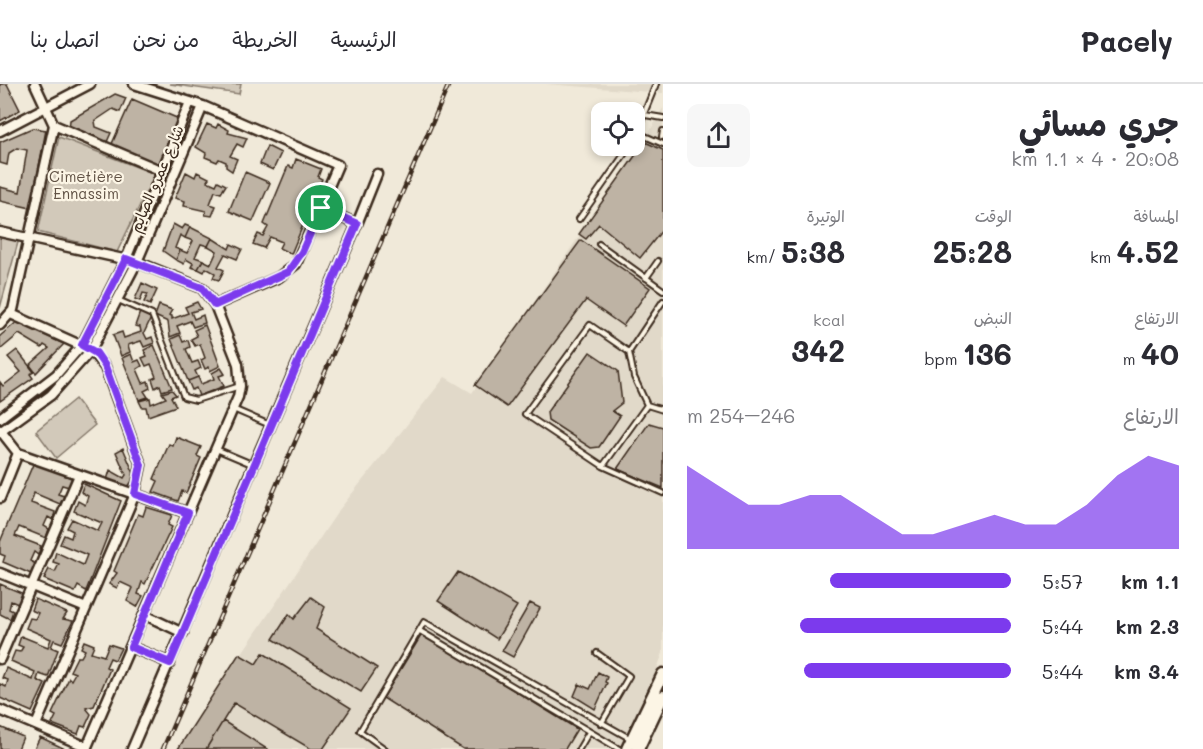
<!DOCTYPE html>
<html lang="ar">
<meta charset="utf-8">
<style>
:root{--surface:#fff;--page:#f7f7f7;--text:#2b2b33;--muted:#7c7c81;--line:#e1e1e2;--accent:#7c3aed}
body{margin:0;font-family:Mali,"Playpen Sans Arabic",sans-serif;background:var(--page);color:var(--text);direction:rtl;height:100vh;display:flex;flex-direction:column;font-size:22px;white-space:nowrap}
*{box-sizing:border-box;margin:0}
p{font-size:20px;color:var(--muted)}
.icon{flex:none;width:33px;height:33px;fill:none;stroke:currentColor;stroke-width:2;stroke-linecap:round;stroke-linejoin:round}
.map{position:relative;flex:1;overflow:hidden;direction:ltr}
.side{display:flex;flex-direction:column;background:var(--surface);width:540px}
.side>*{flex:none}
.buttons{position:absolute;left:591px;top:18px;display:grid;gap:12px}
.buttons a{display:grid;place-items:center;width:54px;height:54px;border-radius:12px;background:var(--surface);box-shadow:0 3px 9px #0003;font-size:30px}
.pin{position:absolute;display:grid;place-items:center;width:51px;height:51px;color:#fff;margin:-26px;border:3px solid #fff;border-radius:50%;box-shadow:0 2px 6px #0007}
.round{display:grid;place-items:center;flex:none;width:63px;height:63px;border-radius:12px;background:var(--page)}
.headline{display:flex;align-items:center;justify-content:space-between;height:102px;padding:0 24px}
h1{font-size:33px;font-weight:700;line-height:45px}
.figures{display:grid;grid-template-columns:repeat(3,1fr);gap:9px;height:102px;padding:6px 24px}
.figures div{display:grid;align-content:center}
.figures b{font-size:30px;font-weight:700}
.figures small{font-size:16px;font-weight:400}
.figures p{font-size:16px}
.chart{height:168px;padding:12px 24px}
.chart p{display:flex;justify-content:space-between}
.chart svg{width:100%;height:108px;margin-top:6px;fill:var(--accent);opacity:.7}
ul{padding:0 24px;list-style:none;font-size:20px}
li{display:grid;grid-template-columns:96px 72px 1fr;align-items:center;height:45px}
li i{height:15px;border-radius:8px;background:var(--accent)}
header{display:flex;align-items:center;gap:36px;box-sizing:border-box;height:84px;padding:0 30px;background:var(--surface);border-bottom:2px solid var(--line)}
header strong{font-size:28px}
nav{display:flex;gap:33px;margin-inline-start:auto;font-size:21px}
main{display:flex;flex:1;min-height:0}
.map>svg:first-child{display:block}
.built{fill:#e1d9c9}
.green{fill:#d2c9ba;stroke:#867a6c;stroke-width:1.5}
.building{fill:#beb3a4;stroke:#3b2a1e;stroke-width:1.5}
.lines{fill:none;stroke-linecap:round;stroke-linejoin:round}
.service-casing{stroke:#3b2a1e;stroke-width:8}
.minor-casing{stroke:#3b2a1e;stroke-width:13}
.tertiary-casing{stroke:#3b2a1e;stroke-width:15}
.service{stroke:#fcf5e5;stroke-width:4}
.minor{stroke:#fcf5e5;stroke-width:8}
.tertiary{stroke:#fcf5e5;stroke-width:10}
.rail-casing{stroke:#3b2a1e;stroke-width:4.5}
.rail{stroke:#fcf5e5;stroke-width:2;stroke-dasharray:7;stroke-linecap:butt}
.route-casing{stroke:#fff;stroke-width:12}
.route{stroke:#7c3aed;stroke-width:8}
.labels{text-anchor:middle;stroke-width:4.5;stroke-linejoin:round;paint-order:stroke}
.park-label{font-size:15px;fill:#615245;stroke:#fcf5e5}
.street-label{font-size:15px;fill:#3b2a1e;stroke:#fcf5e5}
</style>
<header>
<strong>Pacely</strong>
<nav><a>الرئيسية</a><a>الخريطة</a><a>من نحن</a><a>اتصل بنا</a></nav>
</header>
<main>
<section class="side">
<div class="headline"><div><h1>جري مسائي</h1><p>20:08 · 4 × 1.1 km</p></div><a class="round"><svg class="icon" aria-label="share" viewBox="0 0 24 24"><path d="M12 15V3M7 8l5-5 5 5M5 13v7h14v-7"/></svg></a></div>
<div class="figures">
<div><p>المسافة</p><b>4.52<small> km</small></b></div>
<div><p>الوقت</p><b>25:28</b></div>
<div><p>الوتيرة</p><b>5:38<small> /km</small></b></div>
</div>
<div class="figures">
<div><p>الارتفاع</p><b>40<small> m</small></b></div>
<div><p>النبض</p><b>136<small> bpm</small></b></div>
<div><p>kcal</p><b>342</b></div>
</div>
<div class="chart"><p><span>الارتفاع</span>246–254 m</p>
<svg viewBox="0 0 160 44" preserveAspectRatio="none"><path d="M0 44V10L10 18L20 26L30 26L40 22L50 22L60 30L70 38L80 38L90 34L100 30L110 34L120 34L130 26L140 14L150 6L160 10V44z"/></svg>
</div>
<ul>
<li><b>1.1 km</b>5:57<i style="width:56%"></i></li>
<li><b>2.3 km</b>5:44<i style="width:65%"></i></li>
<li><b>3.4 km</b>5:44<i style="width:64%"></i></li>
</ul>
</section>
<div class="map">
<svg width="663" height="665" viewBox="0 0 663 665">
<rect width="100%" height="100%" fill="#f0e9d9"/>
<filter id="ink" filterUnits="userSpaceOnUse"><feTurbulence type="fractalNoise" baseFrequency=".0167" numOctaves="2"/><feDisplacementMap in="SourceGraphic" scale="12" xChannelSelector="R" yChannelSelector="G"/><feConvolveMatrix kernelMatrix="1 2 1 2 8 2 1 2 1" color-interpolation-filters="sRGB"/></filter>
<g filter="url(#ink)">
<!-- built -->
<path class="built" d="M546 0H663V9Z
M663 24V569L626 665H177L339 426 445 293 472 309 645 56Z"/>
<!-- green -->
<path class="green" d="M170 0H241L239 10Z
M59 53 155 90 117 168 38 148Z
M0 146 20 151 0 224Z
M75 315 95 341 56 374 36 347Z"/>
<!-- building -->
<path class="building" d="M0 0H7L20 26 0 37Z
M115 10 126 14 120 28 113 25 95 37 96 43 111 49 106 60 69 45 70 36Z
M132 15 179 35 157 84 111 62Z
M207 40 216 44 218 40 229 46 228 49 247 54 243 63 237 60 230 72 237 75 232 87 226 83V78L219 75 217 78 205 73 206 69 196 63Z
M32 44 46 46 31 124 0 117V103L20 108 27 66 17 64 9 69 7 81 0 79V58Z
M645 58 663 66V145L640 174 599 140 586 155 579 150Z
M267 62 281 69 273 86 260 80Z
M296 75 321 85 318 93 322 95 291 170 279 164 282 158 270 153 264 164 253 160 258 150 263 152 268 143 264 140 288 82 293 84Z
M186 88 195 93 197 88 209 94 207 97 216 101 218 97 226 101 221 109 215 107 210 120 216 122 212 132 205 131 206 127 184 122 185 117 175 114Z
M245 88 270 99 253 137 229 127Z
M173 140 182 145 185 141 190 143 185 154 180 151 175 164 180 166 176 176 163 167Z
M190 143 212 154 208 162 201 160 195 173 203 176 198 185 191 183 193 179 186 175 184 180 176 176 180 166 187 169 193 157 185 154Z
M212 154 229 165 231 160 242 165 237 175 225 170 218 183 224 186 219 196 213 194 215 189 206 184 204 188 198 185 203 176 211 180 217 167 208 162Z
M581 156 650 204 623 242 586 216 507 323 475 301Z
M142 199 157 206 150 221 144 218 148 210 143 209 140 217 135 215Z
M197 218 201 225 191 228 194 235 203 231 205 239 193 243 190 237 177 242 180 249 170 253 168 238 155 232 159 221 172 226 169 231 172 232V235L188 229 185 223Z
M140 228 151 234 144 249 147 255 152 253 154 259 144 263 141 257 128 261 130 268 121 272 113 251 122 248 124 254 141 248 140 243 135 242Z
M17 238 64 260 36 289 30 281 49 264 44 261 42 264 19 250 0 266V252Z
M205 241 220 282 210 287 209 283 205 285 201 276 205 274 200 260 195 262 191 255 197 252 194 246Z
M180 251 183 258 188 256 190 263 186 265 192 279 198 277 201 284 195 287 198 293 188 297 171 255Z
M154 261 172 304 162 307 160 301 155 304 152 295 156 293 151 280 146 282 142 274 147 272 144 266Z
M17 266 34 288 30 290 33 294 0 317V298L3 302 21 288 8 273Z
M590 268 618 287 622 319 612 327 620 332 599 363 591 364 548 336 547 328Z
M131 270 134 278 139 276 142 282 137 285 143 299 148 297 150 304 144 307 148 313 139 316 122 274Z
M221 284 225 290 219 292 224 302 199 312 196 304 192 306 188 297 198 293 201 300 214 295 212 289Z
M172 306 176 311 171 313 176 322 148 332 146 323H142L139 317 150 314 151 320 166 314 162 309Z
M649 339 663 343V404L617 385Z
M176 353 201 363 197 372 201 374 186 409 182 407 178 417 153 408 158 397 154 395 169 360 173 362Z
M123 364 135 392 127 405 107 396 110 386 124 394 126 391 116 368Z
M34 378 72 394 69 403 62 401 58 410 64 412 60 420 34 409 31 419 55 428 53 436 48 433 44 442 49 445 46 454 19 443 15 452 41 462 38 471 34 468 30 477 36 480 31 490 3 478 5 472 0 470V458Z
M84 400 121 417 86 507 78 502 75 508 44 495 49 485 55 488 59 480 53 478 56 468 83 481 87 471 60 460 64 451 71 454 73 447 67 444 72 435 98 447 102 439 74 427 78 417 85 421 88 412 81 408Z
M146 423 172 431 168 441 172 443 145 500 142 498 138 510 143 512 137 523 127 517 133 504 120 498 117 504 109 500 117 489 114 487 138 430 143 432Z
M458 488 517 522 497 555 438 517Z
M0 500 24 510 18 520 11 517 9 525 13 527 10 535 0 530Z
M311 513 325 523 316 545 377 584 361 608 273 555 289 530 294 535Z
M35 515 67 529 63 535 73 537 62 559 54 556 51 563 58 566 48 593 39 590 37 596 45 600 32 628 0 614V600L6 603 8 596 2 594 6 584 33 596 35 588 11 577 15 567 20 568 23 563 18 561 21 552 48 563 51 555 26 544 30 534 35 535 38 529 31 526Z
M530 519 540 524 513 573 502 567Z
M422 550 577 645 565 665H463L383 614Z
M84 557 94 561 91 568 104 572 109 560 121 564 115 576 110 574 106 583 110 585 94 622 86 624 91 630 85 643 81 642 78 650 52 640 56 632 52 630 69 594 71 596 75 589 70 587 77 573H81L85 566 81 564Z
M263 569 351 624 323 665H311L234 619 206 665H178L239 570 256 580Z
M598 588 607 593 605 598 607 599 595 625 574 612 579 600 590 605Z
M223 637 267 665H206Z
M0 643 23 653 18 665H0Z
M40 653 65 665H34Z"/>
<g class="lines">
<defs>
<path id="service" d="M645 31 663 34
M638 49 663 60
M662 53 663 47
M634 54 656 0
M579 135 630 62
M599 160 663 206
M646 194 658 177
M118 216 152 231 184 313 196 316 240 302
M629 268 590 241 525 330 603 382 663 409
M647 321 663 326
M233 325 270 341
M216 365 254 381
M603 382 647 321 634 293 629 268 663 217
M420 547 619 665
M597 569 629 592 601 640
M385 665 360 647 424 538 631 655
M579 665 589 648"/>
<path id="minor" d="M134 0 203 22 338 81 296 180 279 193 215 221
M54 41 162 87
M0 47 90 0
M357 140 377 90
M0 148 137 178 202 204 215 221 238 280 240 302 238 313 86 665
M11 230 91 266 105 283 141 381 135 410 36 641
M0 241 13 226 54 41 35 0
M0 334 56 291 82 261 126 175 190 18
M0 346 18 369 0 414
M0 348 51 311 91 266 137 178 203 22
M18 369 188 429
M0 489 86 524
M145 531 183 549
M131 563 170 579
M0 575 79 391
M0 626 87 663
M132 665 357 140 321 124"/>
<path id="tertiary" d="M627 665 663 590
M638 665 663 612"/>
</defs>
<!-- service casing -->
<use href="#service" class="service-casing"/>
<!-- minor casing -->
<use href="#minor" class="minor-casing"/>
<!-- tertiary casing -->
<use href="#tertiary" class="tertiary-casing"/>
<!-- service -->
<use href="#service" class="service"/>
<!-- minor -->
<use href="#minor" class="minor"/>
<!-- tertiary -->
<use href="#tertiary" class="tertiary"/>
<defs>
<path id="rail" d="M163 665 449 0"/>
</defs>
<!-- rail casing -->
<use href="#rail" class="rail-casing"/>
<!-- rail -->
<use href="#rail" class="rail"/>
</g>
</g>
<g class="lines" filter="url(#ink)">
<defs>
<path id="route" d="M321 124 357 140 170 579 131 563 188 429 135 410 141 381 105 282 96 269 82 261 126 175 202 204 215 221 288 188 302 168Z"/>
</defs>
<!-- route casing -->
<use href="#route" class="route-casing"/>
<!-- route -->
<use href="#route" class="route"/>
</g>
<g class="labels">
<!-- park labels -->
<g class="park-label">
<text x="86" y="98">Cimetière<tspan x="86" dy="17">Ennassim</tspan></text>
</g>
<!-- street labels -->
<g class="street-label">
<text transform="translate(157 95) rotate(-67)" y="5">شارع عمرو الصايم</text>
</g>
</g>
</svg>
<div class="buttons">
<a><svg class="icon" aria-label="locate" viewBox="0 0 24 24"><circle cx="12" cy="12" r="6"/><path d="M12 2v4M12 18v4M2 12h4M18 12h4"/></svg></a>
</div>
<div class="pin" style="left:321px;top:124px;background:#1e9e55"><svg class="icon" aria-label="arrive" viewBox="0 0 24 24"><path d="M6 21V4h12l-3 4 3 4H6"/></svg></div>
</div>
</main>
